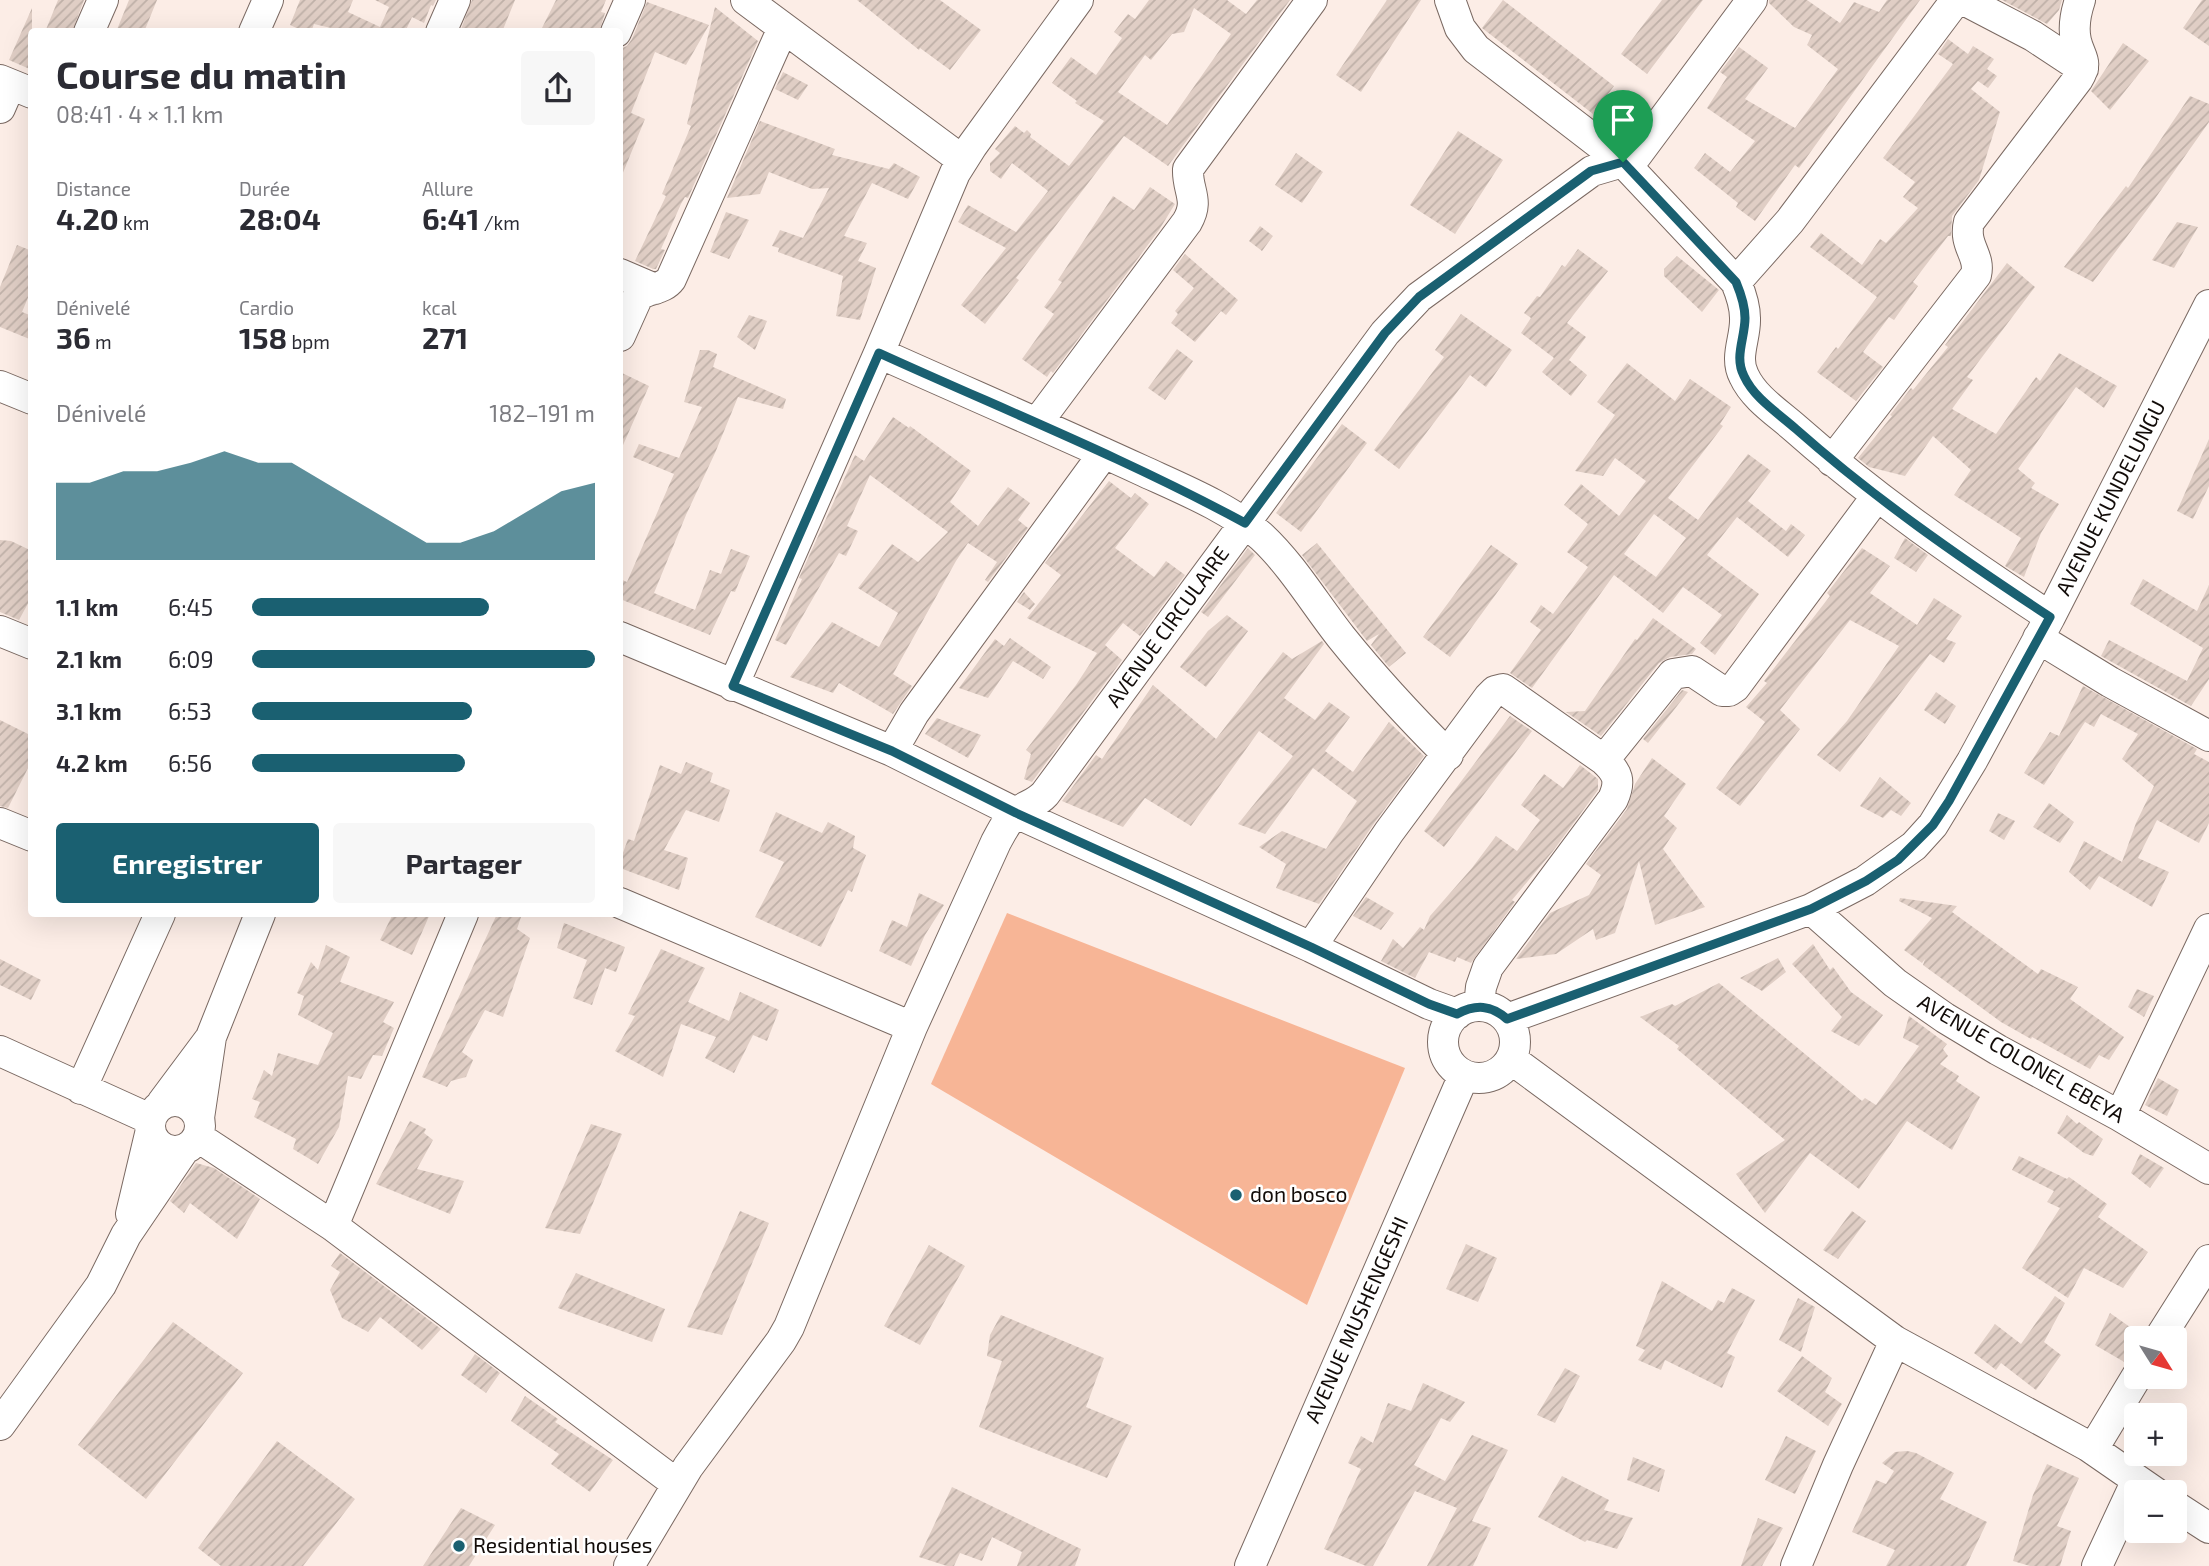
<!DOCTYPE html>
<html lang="fr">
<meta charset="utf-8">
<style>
:root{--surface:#fff;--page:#f7f7f7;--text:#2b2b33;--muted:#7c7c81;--accent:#1a6071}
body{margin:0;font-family:"Exo 2",sans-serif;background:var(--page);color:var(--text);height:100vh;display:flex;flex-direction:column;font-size:26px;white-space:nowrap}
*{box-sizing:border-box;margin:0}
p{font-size:23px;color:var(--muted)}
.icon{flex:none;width:38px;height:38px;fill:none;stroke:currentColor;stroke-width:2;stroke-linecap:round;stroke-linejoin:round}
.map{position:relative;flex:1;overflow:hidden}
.details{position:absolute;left:28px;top:28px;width:595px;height:889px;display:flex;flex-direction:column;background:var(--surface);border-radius:7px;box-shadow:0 7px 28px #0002}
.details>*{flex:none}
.needle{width:46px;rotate:127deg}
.fabs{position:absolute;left:2124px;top:1326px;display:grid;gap:14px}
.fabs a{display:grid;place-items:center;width:63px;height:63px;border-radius:7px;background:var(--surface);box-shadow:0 7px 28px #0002;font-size:35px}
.pin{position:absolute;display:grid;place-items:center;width:60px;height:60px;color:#fff;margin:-72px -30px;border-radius:50% 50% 50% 0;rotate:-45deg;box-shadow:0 0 7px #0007}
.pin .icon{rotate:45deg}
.round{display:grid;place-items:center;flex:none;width:74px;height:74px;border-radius:7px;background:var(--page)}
.headline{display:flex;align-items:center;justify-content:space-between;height:119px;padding:0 28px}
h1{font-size:38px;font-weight:700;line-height:52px}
.metrics{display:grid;grid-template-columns:repeat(3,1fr);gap:10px;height:119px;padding:7px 28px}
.metrics div{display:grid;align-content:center}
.metrics b{font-size:30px;font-weight:700}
.metrics small{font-size:19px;font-weight:400}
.metrics p{font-size:19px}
.chart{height:196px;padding:14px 28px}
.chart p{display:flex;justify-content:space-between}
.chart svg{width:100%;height:126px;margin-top:7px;fill:var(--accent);opacity:.7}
.primary-button{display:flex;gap:14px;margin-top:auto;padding:14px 28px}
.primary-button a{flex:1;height:80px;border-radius:7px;background:var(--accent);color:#fff;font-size:28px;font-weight:700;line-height:80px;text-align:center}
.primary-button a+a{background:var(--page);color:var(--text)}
ul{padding:0 28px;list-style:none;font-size:23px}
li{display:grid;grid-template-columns:112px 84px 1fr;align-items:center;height:52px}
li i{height:18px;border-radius:9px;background:var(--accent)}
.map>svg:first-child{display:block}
.pitch{fill:#f7b596}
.building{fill:url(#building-hatch);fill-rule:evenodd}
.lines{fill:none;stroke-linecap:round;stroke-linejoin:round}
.minor-casing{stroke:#7a6962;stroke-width:32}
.minor{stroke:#fff;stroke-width:30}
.route-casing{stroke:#fff;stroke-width:14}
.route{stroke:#1a6071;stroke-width:9}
.poi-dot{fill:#1a6071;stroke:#fff;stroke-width:2.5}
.labels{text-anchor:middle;stroke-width:5;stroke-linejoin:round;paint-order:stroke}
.street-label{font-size:21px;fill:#120c09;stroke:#fff}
.poi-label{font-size:21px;fill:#120c09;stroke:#fff;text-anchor:start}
</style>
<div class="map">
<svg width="2209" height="1566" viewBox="0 0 2209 1566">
<defs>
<pattern id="building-hatch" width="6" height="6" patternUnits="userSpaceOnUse" patternTransform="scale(1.75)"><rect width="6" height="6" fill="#e0cec5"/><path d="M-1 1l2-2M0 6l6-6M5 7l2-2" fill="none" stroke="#bfb0a8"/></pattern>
</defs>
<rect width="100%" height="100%" fill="#fcede6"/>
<!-- pitch -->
<path class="pitch" d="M1007 913 1405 1068 1307 1305 931 1084Z"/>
<!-- building -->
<path class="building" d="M58 0H84L72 32H45Z
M129 0H157L144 32H116Z
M300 0H353L348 12 380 27 389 7 375 0H436L433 6 431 5 424 23 412 17 405 32H348L314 24 311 32H305L290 25Z
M472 0H515L502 32H460Z
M556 0H606L601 12 605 13 599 32H540Z
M857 0H940L981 30 950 70 920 48 919 50Z
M1149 0H1227L1246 14 1257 0H1290L1168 166 1124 136 1016 278 1019 280 985 324 961 305 1006 248 958 222 968 205 1016 232 1048 191 1012 163 1001 179 990 171V163L1000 153 995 149 1015 126 1024 133 1027 130 1031 134 1030 137 1069 166 1104 121 1075 103 1077 101 1052 83 1071 57 1096 75 1122 38 1114 32 1128 14 1135 19ZM1194 8 1231 34 1167 125 1118 92 1145 55 1151 60 1172 34 1184 32Z
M1387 0H1421L1361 92 1336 75Z
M1503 0 1614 86 1593 114 1482 28Z
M1662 0H1703L1647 74 1621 54Z
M1769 0H1807L1840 23 1854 2 1879 12 1887 0H1920L1799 168 1795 165 1755 221 1736 207 1738 203 1694 168 1705 153 1730 172 1755 141 1707 108 1727 77 1720 72 1739 47 1768 68 1745 99 1795 128 1838 69 1807 45 1812 35 1794 27 1769 3Z
M2002 0H2062L2059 10 2047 24Z
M2202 0H2209V46L2183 28Z
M647 2 709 25 686 65 655 52 631 113 645 119 620 180V49L627 46 632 39Z
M715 7 758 41 688 198 685 197 681 204 661 249 665 250 656 269H653L635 261 666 196 662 194 691 126 687 124Z
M32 8V70L9 60Z
M1948 39 1968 54 1973 46 1994 59 1987 69 1997 76 1988 88 1978 81 1971 89 2000 112 1979 180 1952 216 1951 236H1948L1913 282 1918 286 1894 320 1889 317 1863 352 1883 367 1856 401 1817 372 1836 347 1838 349 1877 297 1810 247 1821 233 1862 265 1880 239 1886 243 1918 208 1903 197 1915 182 1883 158 1953 64 1938 54Z
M2123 43 2149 61 2110 110 2091 91Z
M783 72 808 85 798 100 775 89Z
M2190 96 2209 104V122L2149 207 2093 282 2064 267 2126 186 2128 188Z
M760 121 835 149 832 155 889 169 894 163 920 177 908 199 872 183 844 236 867 243 858 261 876 268 860 320 836 316 843 276 778 252 779 248 772 246 780 230 803 238 829 188 812 189 769 172 760 194 727 198Z
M1458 131 1503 160 1455 234 1410 205Z
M1296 153 1323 172 1302 203 1275 185Z
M1150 187 1175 204 1159 230 1053 373 1051 371 1047 377 1022 359 1054 314 1044 307 1062 282 1058 280 1113 196 1134 210Z
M726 212 749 220 729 259 710 252Z
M2177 222 2198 227 2174 268 2152 260Z
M1260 226 1273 236 1262 251 1249 241Z
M17 245 32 251V288L22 312 32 316V340L0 327V287Z
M1578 249 1608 271 1567 323 1586 337 1569 360 1587 375 1571 396 1542 372 1554 358 1521 333 1531 318 1524 313 1537 296 1540 297 1562 265 1565 267Z
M1185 254 1238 300 1226 315 1221 311 1195 342 1171 323 1178 314 1175 311 1194 288 1173 270Z
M1677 256 1719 290 1702 312 1664 276V269Z
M2007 263 2035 287 1967 377 1973 380 1952 409 1996 434 2036 377 2040 381 2059 353 2117 386 2104 408 2076 387 2018 469 2035 483 2031 488 2059 504 2041 533 2024 577 2005 566 2021 538 1954 495 1971 470 1933 436 1905 476 1869 467 1858 458 1892 416 1890 415 1911 388 1913 390 1948 347 1945 345Z
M1461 314 1512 350 1486 387 1470 375 1399 469 1374 450 1444 357 1435 350Z
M749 315 767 321 755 350 737 337Z
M1177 349 1193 361 1165 400 1148 388Z
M700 350H708L717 354 713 367 786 399 783 409 738 397 715 453 686 515 654 593 695 610 710 570 721 574 731 549 750 556 735 592 731 591 710 635 620 599V579L627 582 674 474 633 457 639 444 679 458 702 407 684 402Z
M1627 363 1675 401 1690 379 1731 407 1720 424 1723 426 1668 498 1698 520 1748 454 1771 471 1748 501 1786 531 1791 524 1805 535 1788 557 1737 517 1707 555 1759 594 1715 655 1700 643 1722 615 1683 587 1663 613 1614 575 1532 688 1510 673 1541 630 1530 622 1541 605 1553 614 1588 567 1567 552 1588 524 1564 505 1581 484 1619 516 1646 481 1615 458 1603 476 1575 471 1615 415 1597 402ZM1654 514 1686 538 1656 577 1624 554Z
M620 372 649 386 620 452Z
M893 417 909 428 910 426 971 471 950 502 978 526 1008 487 1030 503 1018 520 1028 528 988 582 985 580 997 562 968 543 956 561 893 674 912 686 893 714 839 683 833 693 790 677 832 622 879 647 898 613 858 588 892 544 918 562 948 532 870 475 847 526 858 531 846 556 839 553 786 645 775 640 802 579 799 578 855 455 864 461Z
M1342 424 1367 443 1301 532 1276 513Z
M2209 439V486L2193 519 2177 511Z
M1109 481 1131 498 1135 493 1149 504 1115 548 1154 577 1166 561 1185 575 1140 636 1123 623 1105 645 1122 660 1032 782 1024 779 1031 754 1026 750 1076 685 1097 653 1027 618 1061 575 1045 563Z
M1905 538 1928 555 1916 572 1894 558Z
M0 540 11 541 32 551V596L19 620 0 612Z
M1317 543 1406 653 1389 667 1371 645 1379 634 1367 641 1302 555Z
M1491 545 1518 564 1450 657 1423 637Z
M1248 548 1255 555 1208 617 1201 612Z
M1862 548 1890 566 1870 593 1917 625 1934 598 1962 616 1946 639 1956 643 1944 663 1930 654 1840 772 1817 755 1847 721 1899 646 1850 620 1780 710 1800 729 1740 806 1716 788 1765 722 1746 707 1767 683 1764 681 1830 596 1827 593Z
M2143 579 2197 611 2209 585V679L2191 706 2101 656 2109 640 2187 681 2203 648 2130 604Z
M1024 592 1035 604 1030 610 1017 602Z
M1227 615 1248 631 1206 687 1180 667 1208 631Z
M1653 618 1696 649 1692 654 1670 657 1659 663 1601 736 1566 712 1585 711 1635 639 1637 640Z
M1010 638 1051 667 1043 679 1013 661 988 698 959 688 995 639 1004 646Z
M1322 641 1324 644 1284 698 1315 720 1329 702 1350 717 1325 751 1353 772 1389 722 1424 756 1375 822 1319 904 1276 888 1286 864 1259 847 1282 831 1326 849 1357 801 1313 768 1265 834 1238 824 1293 756 1259 731 1191 826 1145 798 1123 827 1062 801 1096 755 1102 759 1153 685 1216 739 1283 652 1292 659Z
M2083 686 2197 749 2194 754 2209 762V823L2199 843 2157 820 2138 858 2169 872 2152 907 2099 876 2090 890 2069 872 2084 841 2122 862 2136 823 2154 786 2122 759 2138 734 2101 714 2094 727 2085 722 2044 785 2024 773 2050 732 2059 736Z
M1682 690 1688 692 1648 743 1643 739Z
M1936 692 1956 706 1945 724 1924 710Z
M1510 716 1532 731 1444 847 1424 831Z
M937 718 981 735 968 758 925 734Z
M0 720 32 736V760L8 808 0 806Z
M1652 758 1686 784 1664 816 1677 828 1663 849 1705 907 1655 925 1639 861 1615 933 1596 940 1593 929 1556 954 1516 959 1550 913 1589 895 1601 875 1586 864 1627 809 1635 784Z
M686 762 713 773 710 782 730 790 719 822 686 810 664 850 688 858 679 890 620 868V861L628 839 634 841 660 765 681 774Z
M1580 765 1598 779V790L1553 851 1512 900 1515 902 1471 963 1457 957 1455 962 1429 952 1415 978 1381 961 1393 939 1403 948 1420 927 1424 930 1430 916 1472 868 1496 836 1517 851 1540 820 1521 805 1544 774 1563 788Z
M1880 777 1911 803 1901 816 1891 810 1883 818 1860 806Z
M2049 803 2074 822 2060 843 2033 827Z
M776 812 822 833 828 822 855 836 853 848 866 855 852 892 848 890 821 947 755 917 784 862 759 851Z
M1998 813 2015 821 2004 840 1989 831Z
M919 893 944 905 925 935 911 966 879 951 892 920 907 927Z
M1366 897 1394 913 1381 930 1353 916Z
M1900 898 1957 906 1952 912 2038 974 2041 969 2078 987 2070 999 2124 1037 2109 1060 2099 1055 2090 1069 2032 1037 2031 1039 2001 1022 1923 965 1925 959 1922 963 1904 950 1932 918 1899 901Z
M393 914H430L412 955 380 940Z
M497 914H522L517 929 530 938 503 1017 485 1010 462 1052 473 1060 466 1077 451 1081 447 1087 422 1077Z
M564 923 625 947 616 972 605 968 592 1005 573 998 587 960 557 948Z
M1813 944 1830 970 1833 967 1851 992 1883 1015 1859 1046 1831 1031 1842 1017 1792 964Z
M326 945 350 957 340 982 394 1002 383 1022 394 1028 382 1056 373 1055 361 1079 348 1076 339 1127 318 1164 293 1149 296 1139 254 1117 260 1102 252 1099 264 1070 272 1076 278 1053 318 1065 333 1033 298 1015 304 996 297 993 311 962 318 970Z
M661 949 705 968 688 1002 729 1021 740 992 779 1010 767 1041 753 1035 734 1073 705 1058 716 1037 681 1024 663 1077 615 1051 635 1016 628 1014Z
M1778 958 1786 972 1762 991 1740 978Z
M0 959 41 980 31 1000 0 985Z
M1719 983 1862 1101 1865 1098 1876 1105 1919 1046 1903 1038 1909 1016 1947 1044 1943 1049 1948 1056 1940 1064 1959 1076 1956 1081 1980 1097 1952 1150 1907 1121 1859 1189 1810 1153 1765 1213 1736 1174 1785 1140 1677 1049 1679 1046 1640 1017 1672 1004 1675 1006Z
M2137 989 2154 996 2144 1017 2128 1007Z
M2158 1078 2179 1090 2167 1116 2145 1105Z
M2067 1115 2077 1124 2079 1122 2103 1139 2093 1156 2084 1153 2057 1133Z
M410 1121 426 1129 424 1133 433 1140 417 1169 464 1181 450 1214 376 1184Z
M591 1124 622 1134 580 1234 545 1228Z
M2140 1154 2164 1168 2150 1188 2131 1173Z
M2019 1156 2067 1179 2069 1177 2107 1204 2098 1217 2148 1252 2123 1288 2084 1268 2068 1298 2022 1268 2060 1208 2047 1202 2054 1191 2012 1170Z
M196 1163 214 1168 260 1199 237 1239 190 1203 184 1213 170 1201Z
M740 1211 769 1223 722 1335 687 1327Z
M1852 1211 1866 1221 1838 1259 1823 1250Z
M1466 1244 1497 1258 1478 1302 1446 1289Z
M929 1245 965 1266 920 1345 884 1326Z
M340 1253 441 1329 422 1350 380 1317 368 1332 342 1318 330 1290 340 1272 331 1266Z
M576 1273 665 1309 652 1342 558 1308Z
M1662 1281 1712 1311 1718 1300 1724 1303 1732 1288 1755 1300 1727 1353 1735 1357 1722 1388 1665 1360 1661 1370 1638 1360 1645 1350 1636 1346Z
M2055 1296 2065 1303 2044 1342 2061 1355 2036 1390 2001 1363 1996 1370 1974 1353 1995 1324 2021 1344Z
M1798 1298 1815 1307 1801 1352 1779 1340Z
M2110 1313 2137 1332V1359L2126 1363 2095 1345Z
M1001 1315 1104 1358 1086 1407 1132 1426 1107 1478 979 1427 1002 1361 987 1356 990 1335Z
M173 1322 243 1373 146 1499 78 1445Z
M475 1354 500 1373 486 1393 461 1375Z
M1802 1356 1832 1378 1825 1392 1842 1404 1828 1426 1777 1391Z
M1565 1368 1580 1376 1555 1423 1537 1415Z
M1423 1383 1465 1402 1450 1422 1441 1418 1414 1465 1445 1481 1472 1435 1508 1450 1472 1521 1491 1528 1473 1566H1427L1457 1508 1415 1491 1373 1566H1366L1324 1549 1361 1469 1348 1463 1361 1436 1373 1443 1388 1403 1411 1411Z
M525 1396 558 1419 555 1422 613 1460 590 1492 551 1464 559 1454 511 1421Z
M1786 1436 1816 1451 1795 1494 1765 1480Z
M277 1441 355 1499 303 1566H221L198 1548Z
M1907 1451 1916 1453 1954 1473 1940 1499 1987 1522 1966 1566H1886L1895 1550 1852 1532 1876 1480 1886 1484 1894 1471 1882 1463 1895 1452Z
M1633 1457 1665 1470 1659 1492 1627 1480Z
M2047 1464 2079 1478 2057 1526 2071 1531 2060 1566H2030L2013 1561 2033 1495Z
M1562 1476 1609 1500 1604 1510 1633 1518 1617 1549 1587 1540 1585 1542 1538 1517Z
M952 1487 1081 1549 1075 1566H1017L1022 1552 992 1537 982 1561 960 1553 954 1566H947L919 1557Z
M461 1508 495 1525 469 1566H423Z
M1758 1518 1783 1528 1762 1566H1741Z"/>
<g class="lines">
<defs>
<path id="minor" d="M746 0 962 160
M1450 0 1460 28 1476 49 1623 162 1736 282C1741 294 1745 305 1745 318 1746 338 1734 357 1744 376 1754 398 1778 413 1796 429 1875 499 1962 559 2050 617
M1964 0 2033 36 2083 69
M89 32 103 0
M254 32 268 0
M441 32 455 0
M616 32 630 0
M0 80 32 93
M0 108 10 85
M620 274 655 289
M1736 282 1790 221 1956 0
M620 336 638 296C648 288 663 290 671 279L783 28
M879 353C966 392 1054 430 1141 470 1180 488 1230 508 1262 537 1292 565 1315 604 1341 637 1374 678 1410 717 1448 755
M0 386 32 399
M1037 423 1187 222C1200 200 1187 191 1188 169L1312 0
M1832 461 1976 275C1981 255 1963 246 1969 222L2078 79C2089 61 2080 58 2076 41 2073 28 2076 12 2080 0
M0 631 32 644
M620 637 892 751 1016 813 1311 947 1429 1004 1457 1014
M2038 638 2110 682 2209 736
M733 686 879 353 955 173 972 146 1078 0
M892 751 914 713 1104 453
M1604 760 1673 674 1692 671 1722 691H1729L1735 687 1877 496
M0 823 32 836
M620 903 912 1027
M1811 909 1895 983 1945 1018 1998 1050 2120 1116 2209 1169
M1311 947 1389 832 1489 697 1495 691 1503 689 1604 760C1618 773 1621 781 1613 799L1488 967 1481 987 1479 1006
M1443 1042a36 36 0 1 1 72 0a36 36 0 1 1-72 0Z
M1507 1019 1811 909 1865 881 1914 846 1933 825 1972 761 2050 617 2209 305
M0 1051 150 1119
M1511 1059 1895 1341 2088 1446 2156 1493
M81 1089 160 914
M150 1126a25 25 0 1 1 50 0a25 25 0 1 1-50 0Z
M162 1103 209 1040
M2120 1116 2209 929
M199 1118 211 1037 260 914
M198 1137 333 1226 677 1484
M131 1214 150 1134
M333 1226 463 914
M2159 1339 2209 1260
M0 1425 101 1285 126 1235 183 1151
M2093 1449 2137 1376
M2175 1506 2209 1528
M629 1566 688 1467 781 1341 789 1327 912 1027 996 842C1001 833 1007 820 1016 813 1026 805 1036 804 1045 794L1385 333 1419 297 1592 171 1626 161 1636 156 1752 0
M1250 1566 1464 1075
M1796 1566 1838 1465 1895 1341
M2097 1566 2137 1480"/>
</defs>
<!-- minor casing -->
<use href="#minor" class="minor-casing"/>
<!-- minor -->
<use href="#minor" class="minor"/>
</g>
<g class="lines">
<defs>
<path id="route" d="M1623 162 1736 282C1741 294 1745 305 1745 318 1745 338 1734 357 1744 376 1754 398 1778 413 1796 429 1875 499 1962 559 2050 617L1949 801 1933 825 1898 860 1866 881 1811 909 1507 1019C1491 1005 1476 1004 1457 1014L1429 1004 1311 947 1016 813 892 751 733 686 879 353C1002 409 1127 459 1245 523L1385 333 1419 297 1591 171Z"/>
</defs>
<!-- route casing -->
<use href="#route" class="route-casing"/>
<!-- route -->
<use href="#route" class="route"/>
</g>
<!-- markers -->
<g class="poi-dot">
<circle cx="1236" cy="1195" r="7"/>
<circle cx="459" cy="1546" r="7"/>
</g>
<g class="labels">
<!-- street labels -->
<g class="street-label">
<text transform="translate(2111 498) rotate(-63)" y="7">AVENUE KUNDELUNGU</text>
<text transform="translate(1168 627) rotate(-54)" y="7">AVENUE CIRCULAIRE</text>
<text transform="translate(2021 1059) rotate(30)" y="7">AVENUE COLONEL EBEYA</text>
<text transform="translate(1357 1320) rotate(-66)" y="7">AVENUE MUSHENGESHI</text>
</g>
<!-- poi labels -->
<g class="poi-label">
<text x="1250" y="1202">don bosco</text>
<text x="473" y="1553">Residential houses</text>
</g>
</g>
</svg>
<div class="fabs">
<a><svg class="needle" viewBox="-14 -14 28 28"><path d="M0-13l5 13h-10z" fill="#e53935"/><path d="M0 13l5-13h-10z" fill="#7c7c81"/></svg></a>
<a>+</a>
<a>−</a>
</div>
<div class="pin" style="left:1623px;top:162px;background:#1e9e55"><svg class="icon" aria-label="arrive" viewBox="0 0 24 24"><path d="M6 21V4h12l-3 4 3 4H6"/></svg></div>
<section class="details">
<div class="headline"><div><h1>Course du matin</h1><p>08:41 · 4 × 1.1 km</p></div><a class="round"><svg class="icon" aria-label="share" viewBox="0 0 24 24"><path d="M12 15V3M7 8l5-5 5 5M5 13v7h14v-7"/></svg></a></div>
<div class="metrics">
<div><p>Distance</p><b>4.20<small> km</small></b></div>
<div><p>Durée</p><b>28:04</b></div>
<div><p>Allure</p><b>6:41<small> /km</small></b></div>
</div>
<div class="metrics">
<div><p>Dénivelé</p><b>36<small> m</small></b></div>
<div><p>Cardio</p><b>158<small> bpm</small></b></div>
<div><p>kcal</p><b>271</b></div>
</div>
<div class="chart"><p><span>Dénivelé</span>182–191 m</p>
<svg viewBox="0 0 160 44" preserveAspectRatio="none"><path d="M0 44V17L10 17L20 13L30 13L40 10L50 6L60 10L70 10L80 17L90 24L100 31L110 38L120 38L130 34L140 27L150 20L160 17V44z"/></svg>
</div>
<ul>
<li><b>1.1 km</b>6:45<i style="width:69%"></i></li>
<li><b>2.1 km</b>6:09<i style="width:100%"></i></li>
<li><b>3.1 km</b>6:53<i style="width:64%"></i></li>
<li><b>4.2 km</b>6:56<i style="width:62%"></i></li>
</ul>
<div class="primary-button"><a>Enregistrer</a><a>Partager</a></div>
</section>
</div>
